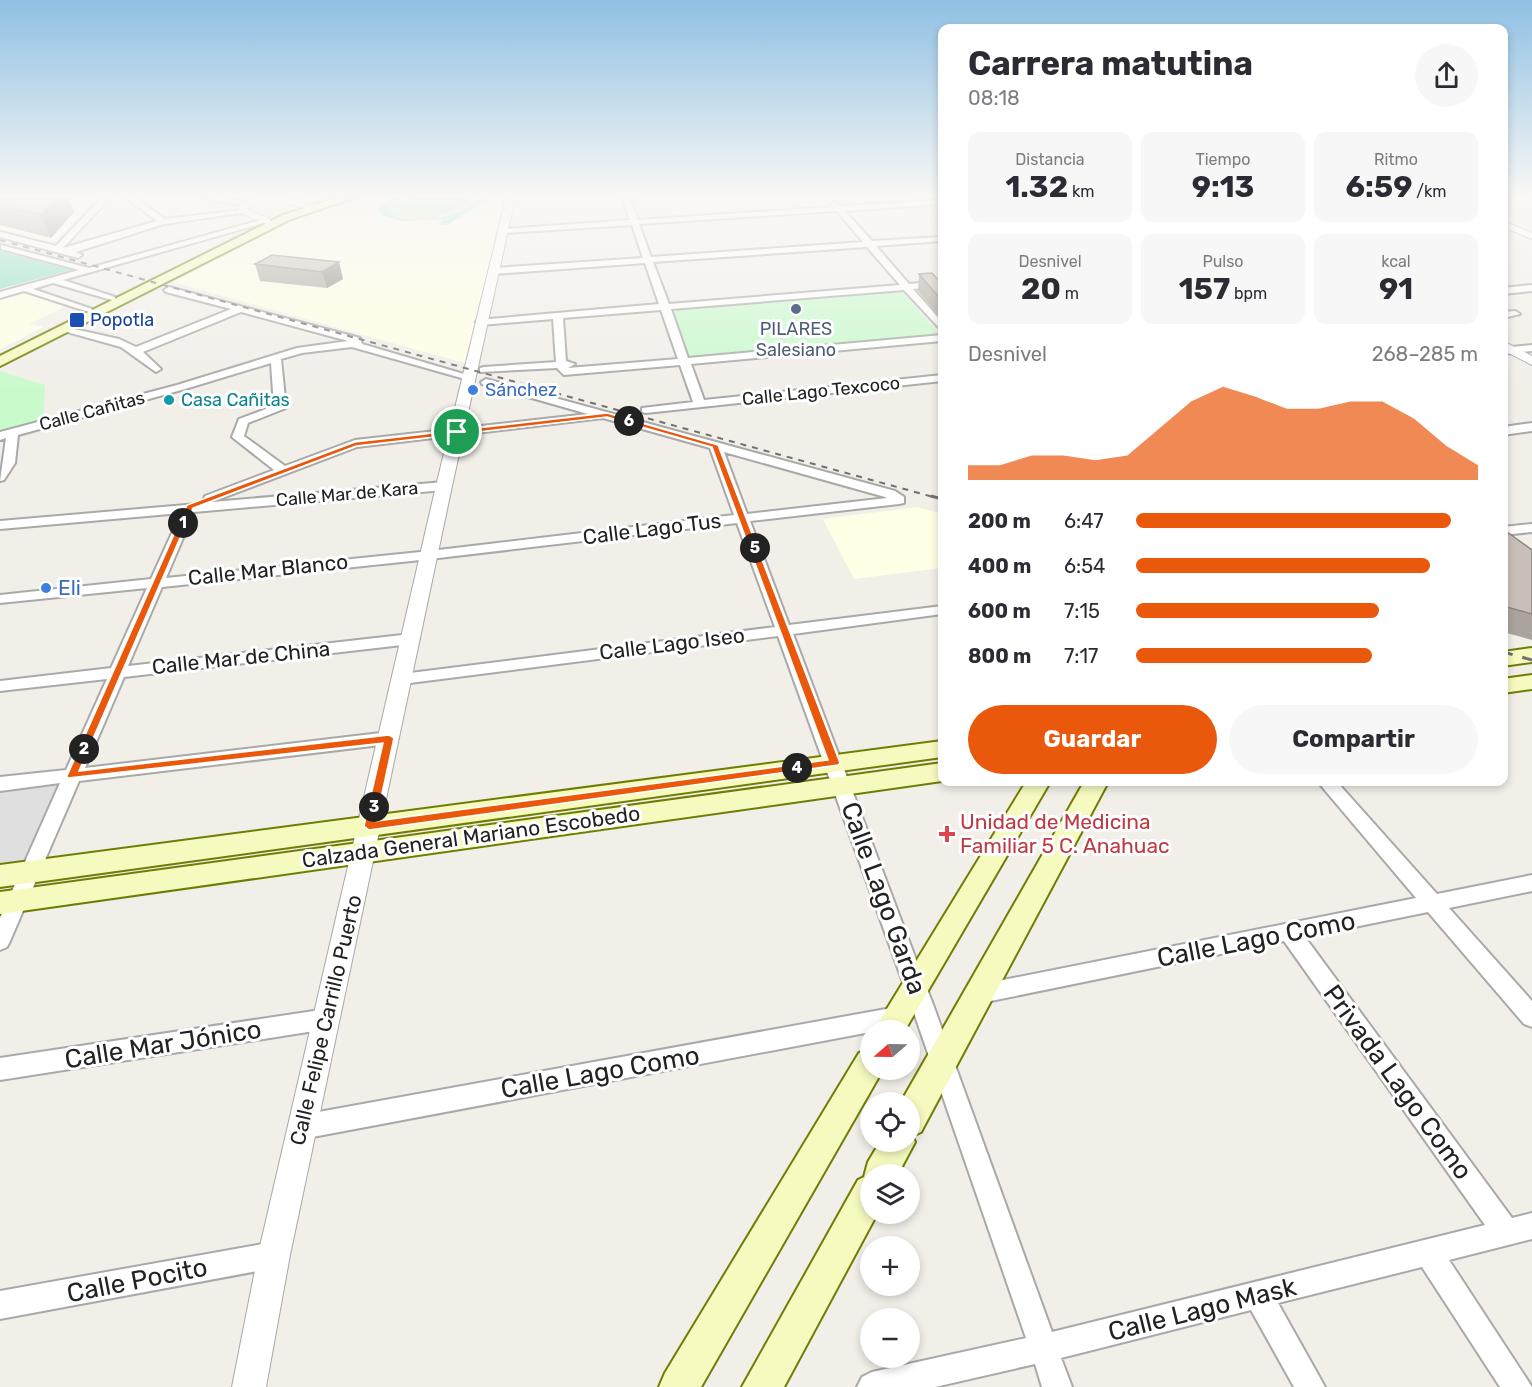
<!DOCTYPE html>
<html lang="es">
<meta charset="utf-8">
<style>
:root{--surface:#fff;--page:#f7f7f7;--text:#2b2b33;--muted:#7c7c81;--accent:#ea580c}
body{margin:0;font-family:Rubik,sans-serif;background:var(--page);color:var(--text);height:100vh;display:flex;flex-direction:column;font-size:22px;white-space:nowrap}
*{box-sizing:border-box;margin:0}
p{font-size:20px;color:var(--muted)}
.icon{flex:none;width:33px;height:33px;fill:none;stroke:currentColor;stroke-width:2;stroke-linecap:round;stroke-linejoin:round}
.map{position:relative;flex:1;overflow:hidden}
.details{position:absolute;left:938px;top:24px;width:570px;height:762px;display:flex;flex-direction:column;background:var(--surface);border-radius:12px;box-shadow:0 3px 9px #0003}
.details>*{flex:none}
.needle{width:39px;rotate:250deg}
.fabs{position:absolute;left:860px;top:1020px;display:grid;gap:12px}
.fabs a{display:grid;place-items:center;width:60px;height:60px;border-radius:50%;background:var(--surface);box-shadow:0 3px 9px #0003;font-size:30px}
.pin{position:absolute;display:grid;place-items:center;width:51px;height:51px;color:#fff;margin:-26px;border:3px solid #fff;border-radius:50%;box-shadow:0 2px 6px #0007}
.km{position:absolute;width:30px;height:30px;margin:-15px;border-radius:50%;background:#222;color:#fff;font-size:16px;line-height:30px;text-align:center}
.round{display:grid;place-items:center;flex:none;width:63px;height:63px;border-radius:32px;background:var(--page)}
.head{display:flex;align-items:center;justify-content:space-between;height:102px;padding:0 30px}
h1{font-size:33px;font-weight:700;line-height:45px}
.stats{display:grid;grid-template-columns:repeat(3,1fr);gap:9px;height:102px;padding:6px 30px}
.stats div{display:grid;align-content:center;border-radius:12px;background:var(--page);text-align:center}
.stats b{font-size:30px;font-weight:700}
.stats small{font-size:16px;font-weight:400}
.stats p{font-size:16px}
.chart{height:168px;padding:12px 30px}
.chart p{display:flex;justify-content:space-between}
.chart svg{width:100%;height:108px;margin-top:6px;fill:var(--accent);opacity:.7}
.primary-button{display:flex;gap:12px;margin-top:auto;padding:12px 30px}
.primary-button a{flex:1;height:69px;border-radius:36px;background:var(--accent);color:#fff;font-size:24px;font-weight:700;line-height:69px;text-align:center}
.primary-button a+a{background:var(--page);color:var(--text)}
ul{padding:0 30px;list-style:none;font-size:20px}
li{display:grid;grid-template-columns:96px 72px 1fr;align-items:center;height:45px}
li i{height:15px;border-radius:8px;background:var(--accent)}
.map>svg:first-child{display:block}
.residential{fill:#e0dfdf}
.education{fill:#ffffe5}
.grass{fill:#cdebb0}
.park{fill:#c8facc}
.pitch{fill:#88e0be}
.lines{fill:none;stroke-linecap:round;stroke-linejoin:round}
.minor-casing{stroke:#a9a9a9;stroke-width:4}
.tertiary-casing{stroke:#a9a9a9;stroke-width:2}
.secondary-casing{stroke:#707d05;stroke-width:4}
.minor{fill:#fff;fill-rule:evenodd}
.tertiary{fill:#fff;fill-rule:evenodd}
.secondary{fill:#f7fabf;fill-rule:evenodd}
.rail-far1{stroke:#707070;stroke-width:2;stroke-dasharray:6 6;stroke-linecap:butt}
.rail{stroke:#707070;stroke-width:3;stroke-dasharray:10 10;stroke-linecap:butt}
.wall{fill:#aba49e}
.shaded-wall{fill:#8b8681}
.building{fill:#c7bfb8;stroke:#8b8681;stroke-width:1.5}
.route{fill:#ea580c;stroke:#fff;stroke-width:1.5;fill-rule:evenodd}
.service-dot{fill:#5c6f8a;stroke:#fff;stroke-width:2}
.transit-dot{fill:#1a4fb4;stroke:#fff;stroke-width:2}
.shop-dot{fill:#3f7fe0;stroke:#fff;stroke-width:2}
.culture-dot{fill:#0f9aa8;stroke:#fff;stroke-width:2}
.health-dot{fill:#e0444e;stroke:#fff;stroke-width:2}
.labels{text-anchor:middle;stroke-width:6;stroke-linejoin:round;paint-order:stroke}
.far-transit-label{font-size:18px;fill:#164399;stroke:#fff;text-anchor:start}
.far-service-label{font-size:18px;fill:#4e5e75;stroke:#fff}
.far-shop-label{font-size:18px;fill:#366cbe;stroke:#fff;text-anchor:start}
.far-street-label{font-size:18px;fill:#222;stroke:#fff}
.far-culture-label{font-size:18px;fill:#0d838f;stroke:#fff;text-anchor:start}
.street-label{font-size:21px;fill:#222;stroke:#fff}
.shop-label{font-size:21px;fill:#366cbe;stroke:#fff;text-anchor:start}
.health-label{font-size:21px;fill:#be3a42;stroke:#fff;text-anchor:start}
.near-street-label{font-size:26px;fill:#222;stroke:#fff}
</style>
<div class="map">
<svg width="1532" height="1387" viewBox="0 0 1532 1387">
<rect width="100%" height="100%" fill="#f2efe9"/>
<!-- residential -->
<path class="residential" d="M64 779 26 869 0 872V787Z"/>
<!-- education -->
<path class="education" d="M0 198H98L55 241 50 242 0 229Z
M363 198H504L468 364 173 282 290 222Z
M25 289 68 305 29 324 43 327 0 349V296Z
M918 507 942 514V568L854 579 823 519Z"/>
<!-- grass -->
<path class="grass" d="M403 198H480C458 212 413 232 388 211L389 208Z"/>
<!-- park -->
<path class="park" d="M901 290 941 337 688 359 669 308Z
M0 371 45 385 43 422 0 433Z"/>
<!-- pitch -->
<path class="pitch" d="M393 198H403L389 207 388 212C404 225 439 220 457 212 469 207 477 198 491 198L447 225 438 224 444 219 403 221 381 215 378 210 381 205Z
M411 198H473L447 213 394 208Z
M0 251 70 270 0 289Z"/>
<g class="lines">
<defs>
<path id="minor" d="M101 198H110L63 248 157 221 126 198H135L165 219 243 210 247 212 164 224 76 252 82 255 78 258 0 237V232L56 246Z
M201 198H224L253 204 249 206Z
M622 198H630L638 220 833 207 831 204 835 202 841 206 942 200V204L845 211 872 241 942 237V241L876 246 909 284 942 281V287L913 289 942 322V331L904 290 671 309 688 358 942 335V341L691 364 704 400 942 375V381L646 413 642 412V408L693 402 680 365 564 375 557 368 480 372V368L484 367 556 362 553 319 481 325 476 322 478 320 659 304 645 263 494 274 490 271 494 268 643 258 632 225 503 233 499 231 503 229 630 220ZM837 211 863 242 651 257 639 224ZM867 247 900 285 669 304 653 262ZM661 310 678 359 568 368 575 364 566 361 563 318Z
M264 219 271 221 63 280 115 297V301L53 283 33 289 92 309V313L24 291 0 298V292L79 270 1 249V245L89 268Z
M1532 285V291L1503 294V288Z
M169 287 360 338 362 344 474 377 465 379 352 347 302 353 281 359 286 408 248 423 244 436 285 466 355 440 588 414 482 384 481 382 486 379 895 491 904 497V503L899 504 750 521 789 625 942 606V614L793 634 935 1010 1052 1332 1485 1225 1284 941 981 1003 973 1000 970 993 973 986 1416 898 1318 782H1337L1437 894 1532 875V891L1449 908 1532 1001V1027L1524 1024 1428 912 1305 937 1512 1218 1532 1213V1239L1449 1260 1532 1387H1500L1422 1267 1278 1303 1325 1387H1294L1251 1310 1061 1358 1072 1387H1042L1035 1364 935 1387H857L862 1377 872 1372 1026 1338 913 1010 778 636 402 684 394 679 402 674 775 627 737 523 430 559 162 587 128 666 411 634 419 639 411 644 124 677 85 768 389 732 398 738 389 744 79 781 10 941 7 947 0 950V918L60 783 0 791V777L66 770 107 679 0 691V681L111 668 147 588 0 603V595L151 579 181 513 0 529V521L209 503 204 499 205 496 274 470 232 437 239 419 274 406 271 363 185 389 18 435 15 463 4 480 0 481 6 438 0 440V432L177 385 297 348 348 341 241 312 143 352 161 369 156 372 121 347 60 330 65 327 119 339 136 347 231 309 166 292 164 290ZM603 418 710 448 734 515 430 551 166 578 194 512 444 490 450 486 444 482 212 502 357 447ZM724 452 885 497 887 498 747 514Z
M1503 312 1515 311 1520 314 1503 318Z
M1532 345V351L1503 354V348Z
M1532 423V431L1503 435V427Z
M1532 524V532L1503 535V527Z
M897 1007 905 1010 908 1017 905 1024 897 1027 302 1139 293 1135 290 1127 293 1119 302 1115Z
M327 1009 335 1012 338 1019 335 1026 327 1029 0 1080V1058Z
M274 1242 283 1246 287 1255 283 1264 274 1268 0 1319V1291Z"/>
<path id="tertiary" d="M255 198H291L314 206 309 209C288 203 267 196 247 209L270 219V223L267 224 238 212 239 206Z
M506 198H515L452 486 290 1255 266 1387H232L258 1255 436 486Z
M1503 221 1532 233V239L1503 227Z
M1503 341 1532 356V365L1503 350Z"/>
<path id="secondary" d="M336 198H353L291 219 0 366V356L283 215Z
M1532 648V662L1503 666V652Z
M1532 675V689L1503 693V679Z
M942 741V757L0 887V865Z
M942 763V781L0 914V892Z
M1026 782H1050L905 1030H874Z
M1084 782H1108L921 1132 912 1136 915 1142 898 1174H870V1214H877L784 1387H742L858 1180 864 1177 868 1162 880 1142H909V1102H901Z
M870 1048V1070H883L881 1073 701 1387H659L665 1373 859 1053Z"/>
</defs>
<!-- minor casing -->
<use href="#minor" class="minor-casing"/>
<!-- tertiary casing -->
<use href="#tertiary" class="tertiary-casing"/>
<!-- secondary casing -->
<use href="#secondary" class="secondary-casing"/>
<!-- minor -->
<use href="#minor" class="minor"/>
<!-- tertiary -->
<use href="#tertiary" class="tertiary"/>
<!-- secondary -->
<use href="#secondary" class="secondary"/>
<!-- rail-far1 -->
<path class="rail-far1" d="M0 240 937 498"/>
<!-- rail -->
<path class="rail" d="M931 496 942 499
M1503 652 1532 660"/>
</g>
<!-- wall -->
<path class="wall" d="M0 198H68L74 212 51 238 0 225Z
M272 255 343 279 327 288 260 281 255 264Z
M919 274 942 284V320L918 291Z
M1503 529 1532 550V640L1503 632Z"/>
<!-- shaded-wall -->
<path class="shaded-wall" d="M57 198H68L74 212 51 238 41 215Z
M339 262 343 279 327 288 322 272Z"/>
<!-- building -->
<path class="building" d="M0 198H57L41 215 0 205Z
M272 255 339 262 322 272 255 264Z
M932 273 942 284V301L919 274Z
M1503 529 1532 550V614L1503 606Z"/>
<!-- sky -->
<linearGradient id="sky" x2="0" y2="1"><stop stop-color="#8fc0e4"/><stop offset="0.5" stop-color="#f9f8f5"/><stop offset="1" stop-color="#f9f8f5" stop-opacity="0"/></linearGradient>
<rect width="1532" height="393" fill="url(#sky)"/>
<!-- route -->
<path class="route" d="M607 413 718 445 840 763 838 765 369 830 364 826 383 743 68 778 67 776 187 505 355 442ZM607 417 712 447 828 760 376 821 394 738 389 735 79 771 193 508 356 446Z"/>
<!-- markers -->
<circle class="service-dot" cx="796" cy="309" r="6"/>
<rect class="transit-dot" x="69" y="312" width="16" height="16" rx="3"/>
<g class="shop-dot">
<circle cx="473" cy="390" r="6"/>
<circle cx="46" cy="588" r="6"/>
</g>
<circle class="culture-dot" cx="169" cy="400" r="6"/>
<path class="health-dot" d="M944 825h6v6h6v6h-6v6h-6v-6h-6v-6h6z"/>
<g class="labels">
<!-- far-transit labels -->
<g class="far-transit-label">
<text x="90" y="326">Popotla</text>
</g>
<!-- far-service labels -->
<g class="far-service-label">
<text x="796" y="335">PILARES<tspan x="796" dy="21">Salesiano</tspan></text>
</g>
<!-- far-shop labels -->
<g class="far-shop-label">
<text x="485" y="396">Sánchez</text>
</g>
<!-- far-street labels -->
<g class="far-street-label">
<text transform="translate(821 391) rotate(-6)" y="6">Calle Lago Texcoco</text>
<text transform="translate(92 411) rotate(-15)" y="6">Calle Cañitas</text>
<text transform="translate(347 494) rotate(-5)" y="6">Calle Mar de Kara</text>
</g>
<!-- far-culture labels -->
<g class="far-culture-label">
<text x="181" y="406">Casa Cañitas</text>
</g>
<!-- street labels -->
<g class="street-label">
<text transform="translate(652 529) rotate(-7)" y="7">Calle Lago Tus</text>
<text transform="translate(268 570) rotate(-6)" y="7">Calle Mar Blanco</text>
<text transform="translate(672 644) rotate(-7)" y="7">Calle Lago Iseo</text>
<text transform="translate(241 658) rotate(-6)" y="7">Calle Mar de China</text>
<text transform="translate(471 837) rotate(-8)" y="7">Calzada General Mariano Escobedo</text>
<text transform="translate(326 1020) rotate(-77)" y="7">Calle Felipe Carrillo Puerto</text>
</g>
<!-- shop labels -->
<g class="shop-label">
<text x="58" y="595">Eli</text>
</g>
<!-- health labels -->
<g class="health-label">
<text x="960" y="829">Unidad de Medicina<tspan x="960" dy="24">Familiar 5 C. Anahuac</tspan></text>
</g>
<!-- near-street labels -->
<g class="near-street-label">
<text transform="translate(884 898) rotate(70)" y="9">Calle Lago Garda</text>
<text transform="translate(1256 939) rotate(-11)" y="9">Calle Lago Como</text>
<text transform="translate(163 1044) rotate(-9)" y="9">Calle Mar Jónico</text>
<text transform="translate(600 1072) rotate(-10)" y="9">Calle Lago Como</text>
<text transform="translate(1398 1082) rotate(54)" y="9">Privada Lago Como</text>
<text transform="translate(137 1280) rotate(-11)" y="9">Calle Pocito</text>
<text transform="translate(1202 1309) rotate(-14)" y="9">Calle Lago Mask</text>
</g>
</g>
</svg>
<div class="fabs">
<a><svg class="needle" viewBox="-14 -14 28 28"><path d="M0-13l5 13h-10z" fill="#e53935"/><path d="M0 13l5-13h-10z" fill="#7c7c81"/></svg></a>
<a><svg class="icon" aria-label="locate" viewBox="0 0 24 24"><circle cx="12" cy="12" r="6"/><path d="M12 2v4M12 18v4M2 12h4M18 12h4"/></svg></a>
<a><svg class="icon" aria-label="layers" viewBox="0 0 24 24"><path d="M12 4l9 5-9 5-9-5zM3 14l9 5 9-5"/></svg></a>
<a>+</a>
<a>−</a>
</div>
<div class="pin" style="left:457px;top:432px;background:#1e9e55"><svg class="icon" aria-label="arrive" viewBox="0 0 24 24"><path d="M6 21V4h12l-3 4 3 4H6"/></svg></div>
<b class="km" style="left:183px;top:523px">1</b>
<b class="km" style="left:84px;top:749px">2</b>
<b class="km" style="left:374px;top:807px">3</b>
<b class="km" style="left:797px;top:768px">4</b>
<b class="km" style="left:755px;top:548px">5</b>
<b class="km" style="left:629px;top:421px">6</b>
<section class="details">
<div class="head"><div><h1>Carrera matutina</h1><p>08:18</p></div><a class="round"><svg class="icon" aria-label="share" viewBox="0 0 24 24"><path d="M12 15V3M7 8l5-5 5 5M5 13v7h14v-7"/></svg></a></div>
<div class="stats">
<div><p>Distancia</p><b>1.32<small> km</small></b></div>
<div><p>Tiempo</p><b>9:13</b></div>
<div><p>Ritmo</p><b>6:59<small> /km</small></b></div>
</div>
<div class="stats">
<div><p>Desnivel</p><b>20<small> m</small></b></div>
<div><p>Pulso</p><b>157<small> bpm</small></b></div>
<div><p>kcal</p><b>91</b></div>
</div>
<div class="chart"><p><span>Desnivel</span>268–285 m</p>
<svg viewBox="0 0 160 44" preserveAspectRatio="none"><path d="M0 44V38L10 38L20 34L30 34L40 36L50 34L60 23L70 12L80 6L90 10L100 15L110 15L120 12L130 12L140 19L150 30L160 38V44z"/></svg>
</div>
<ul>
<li><b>200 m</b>6:47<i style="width:92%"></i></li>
<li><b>400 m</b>6:54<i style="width:86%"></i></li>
<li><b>600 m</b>7:15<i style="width:71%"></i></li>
<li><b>800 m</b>7:17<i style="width:69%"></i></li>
</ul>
<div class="primary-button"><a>Guardar</a><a>Compartir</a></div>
</section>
</div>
